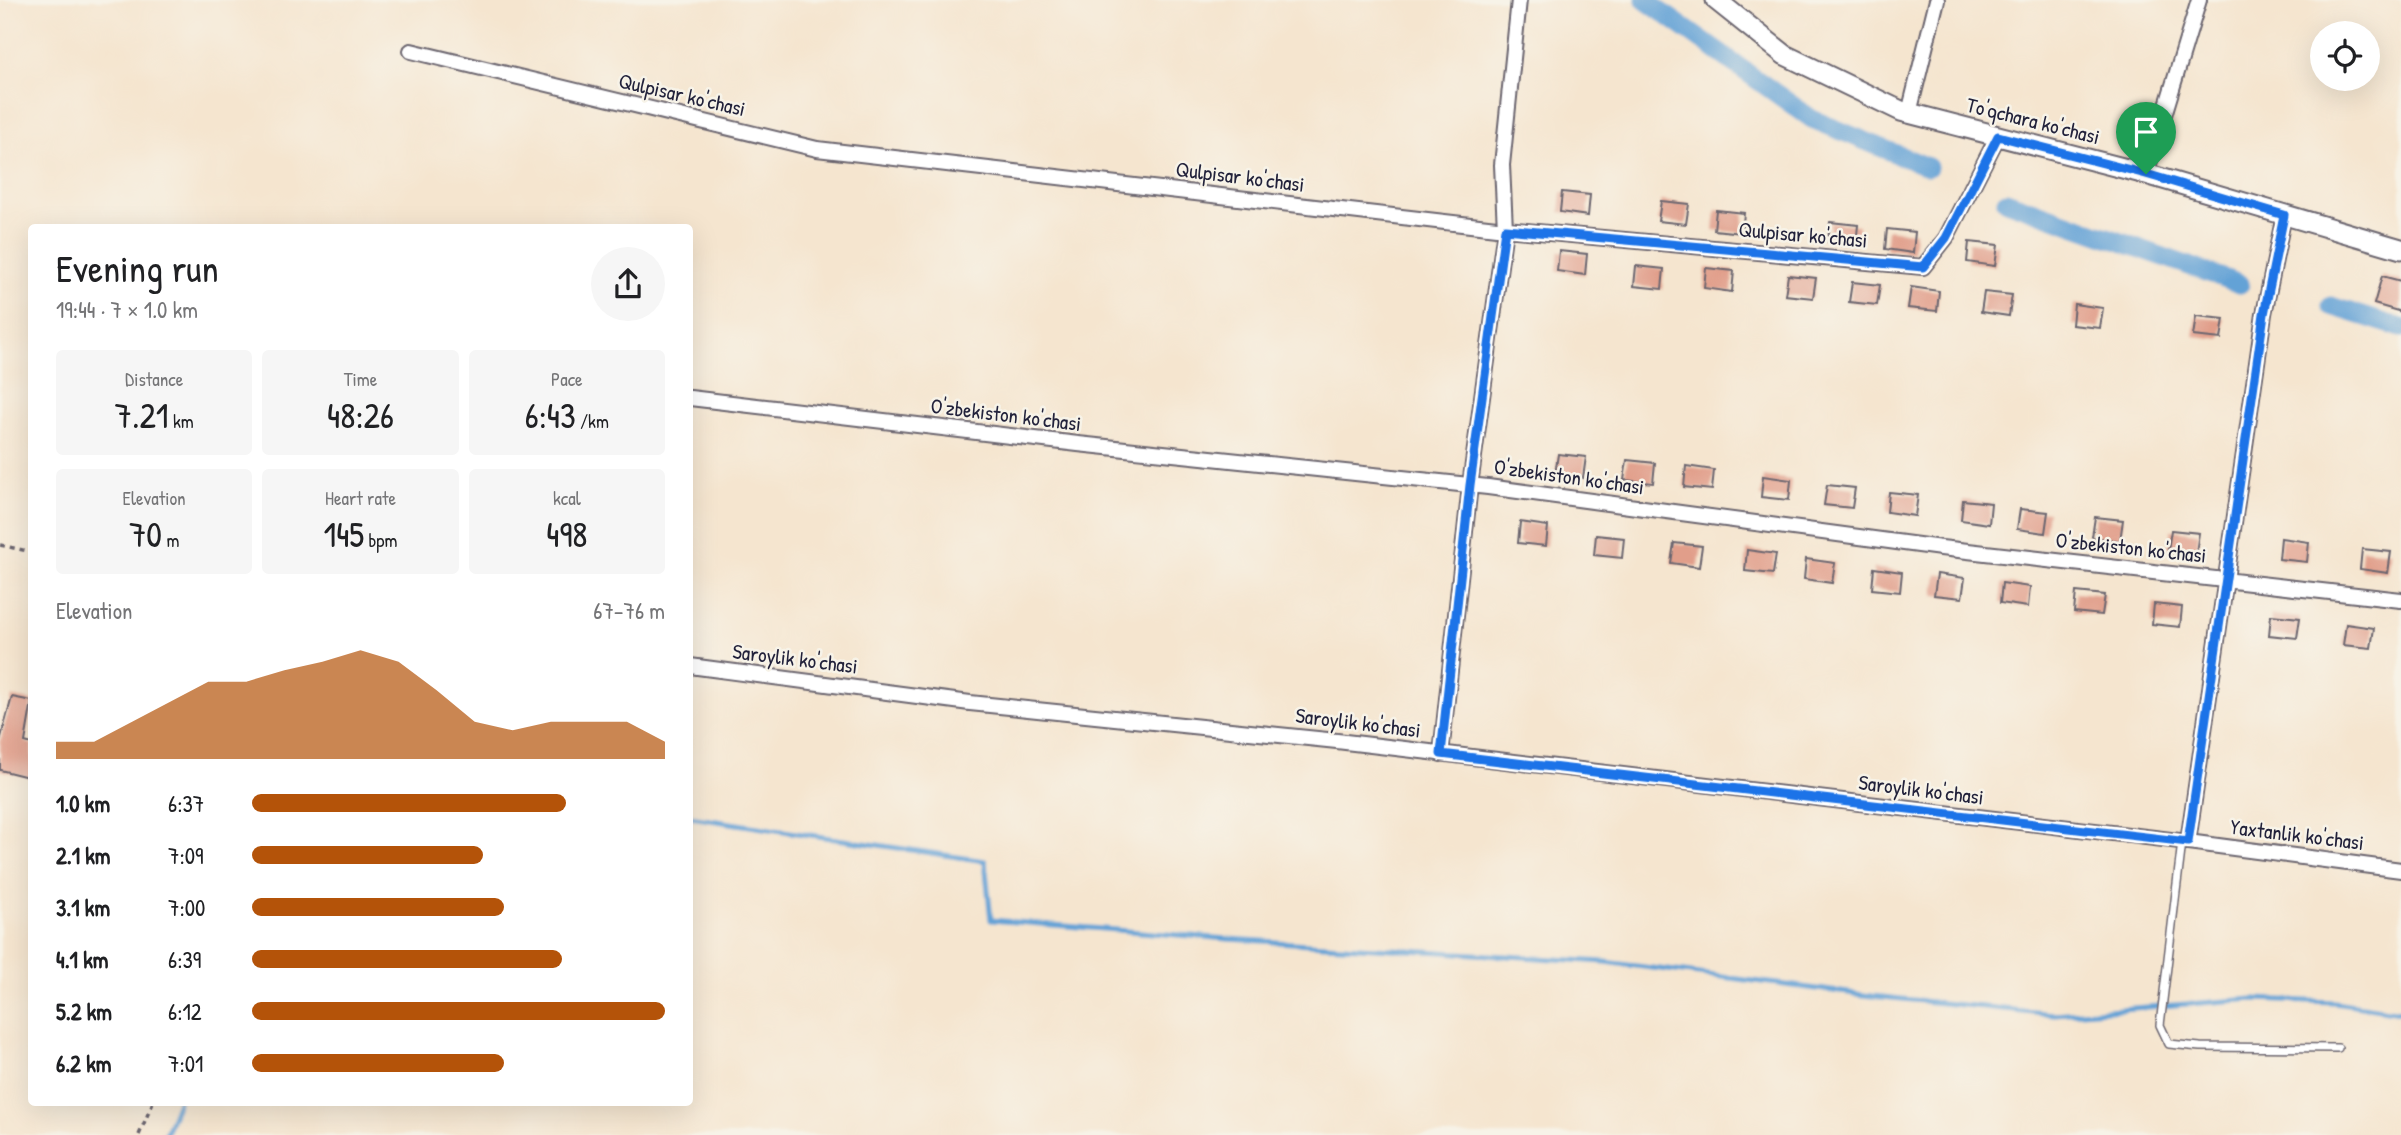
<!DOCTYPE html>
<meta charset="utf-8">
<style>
:root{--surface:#fff;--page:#f6f6f6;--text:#202124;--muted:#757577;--accent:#b45309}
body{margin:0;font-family:"Patrick Hand",sans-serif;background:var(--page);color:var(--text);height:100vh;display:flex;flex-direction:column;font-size:26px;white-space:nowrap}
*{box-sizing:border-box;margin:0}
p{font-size:23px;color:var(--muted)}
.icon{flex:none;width:38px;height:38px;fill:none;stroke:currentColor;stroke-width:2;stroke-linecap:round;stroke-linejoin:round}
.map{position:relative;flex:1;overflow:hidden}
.details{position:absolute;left:28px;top:224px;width:665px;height:882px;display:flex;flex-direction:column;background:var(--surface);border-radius:7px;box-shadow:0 7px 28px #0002}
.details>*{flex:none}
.buttons{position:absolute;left:2310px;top:21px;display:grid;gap:14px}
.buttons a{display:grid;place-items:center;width:70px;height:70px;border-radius:50%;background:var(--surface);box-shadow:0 7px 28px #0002;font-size:35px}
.pin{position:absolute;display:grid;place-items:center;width:60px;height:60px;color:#fff;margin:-72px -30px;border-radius:50% 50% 50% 0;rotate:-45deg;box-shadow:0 0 7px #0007}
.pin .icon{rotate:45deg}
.round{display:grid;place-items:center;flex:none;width:74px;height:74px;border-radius:37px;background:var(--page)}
.summary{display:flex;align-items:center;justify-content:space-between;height:119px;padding:0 28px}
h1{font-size:38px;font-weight:600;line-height:52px}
.stats{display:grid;grid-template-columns:repeat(3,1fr);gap:10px;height:119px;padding:7px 28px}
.stats div{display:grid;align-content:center;border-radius:7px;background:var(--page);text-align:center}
.stats b{font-size:35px;font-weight:600}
.stats small{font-size:19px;font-weight:400}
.stats p{font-size:19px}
.chart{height:196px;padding:14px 28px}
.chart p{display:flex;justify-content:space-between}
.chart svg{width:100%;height:126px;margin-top:7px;fill:var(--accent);opacity:.7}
ul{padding:0 28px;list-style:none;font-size:23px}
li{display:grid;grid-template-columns:112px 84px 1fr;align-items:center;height:52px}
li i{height:18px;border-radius:9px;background:var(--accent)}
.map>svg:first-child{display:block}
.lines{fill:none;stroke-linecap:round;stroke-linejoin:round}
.stream{stroke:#64a2d6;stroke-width:5}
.canal{stroke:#64a2d6;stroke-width:19}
.building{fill:#e19e8a}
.lane-casing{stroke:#6c666f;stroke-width:10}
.street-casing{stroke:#6c666f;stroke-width:18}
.secondary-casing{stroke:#6c666f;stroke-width:23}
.path{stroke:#6c666f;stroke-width:3.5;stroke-dasharray:5 5;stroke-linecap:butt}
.lane{stroke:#fff;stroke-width:7}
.street{stroke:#fff;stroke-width:14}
.secondary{stroke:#fff;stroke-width:19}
.route-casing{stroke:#fff;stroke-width:14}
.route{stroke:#1a73e8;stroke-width:9}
.labels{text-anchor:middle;stroke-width:5;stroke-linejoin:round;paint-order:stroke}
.street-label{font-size:21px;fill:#22223b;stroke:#f7f3e8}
</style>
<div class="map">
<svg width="2401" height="1135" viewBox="0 0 2401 1135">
<rect width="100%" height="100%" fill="#f7f3e8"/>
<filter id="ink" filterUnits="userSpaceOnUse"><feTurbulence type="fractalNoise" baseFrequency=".0143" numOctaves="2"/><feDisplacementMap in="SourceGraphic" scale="14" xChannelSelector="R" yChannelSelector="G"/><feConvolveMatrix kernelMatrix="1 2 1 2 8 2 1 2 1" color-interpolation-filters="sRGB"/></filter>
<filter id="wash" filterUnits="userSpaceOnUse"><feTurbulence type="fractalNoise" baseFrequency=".00686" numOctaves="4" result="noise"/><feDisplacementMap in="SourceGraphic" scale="28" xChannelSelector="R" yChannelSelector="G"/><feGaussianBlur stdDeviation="1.57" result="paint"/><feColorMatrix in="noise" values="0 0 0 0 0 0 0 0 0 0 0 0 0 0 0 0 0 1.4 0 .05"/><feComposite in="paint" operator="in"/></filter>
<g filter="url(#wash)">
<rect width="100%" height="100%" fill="#f5e5cf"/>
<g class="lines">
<!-- stream -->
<path class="stream" d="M690 817 985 861 991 920 1228 939 1605 962 1872 996 2054 1014 2254 999 2334 1002 2401 1012
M165 1135 178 1102"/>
<!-- canal -->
<path class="canal" d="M1645 0 1812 119 1928 167
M2006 201 2240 284
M2331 306 2401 328"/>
</g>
<g id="blocks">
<!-- building -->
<path class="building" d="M1562 192 1590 195 1588 216 1560 212Z
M1661 201 1689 204 1686 224 1658 221Z
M1716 210 1744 213 1742 233 1714 230Z
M1830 222 1858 225 1856 245 1828 242Z
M1887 229 1915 232 1913 253 1885 249Z
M1969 242 1998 245 1995 266 1967 262Z
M1559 251 1587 254 1585 275 1557 271Z
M1636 266 1664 269 1662 289 1634 286Z
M1706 268 1734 271 1732 292 1704 288Z
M1788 275 1816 278 1813 298 1785 295Z
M2382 276 2401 281V312L2374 304Z
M1852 282 1880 285 1877 305 1849 302Z
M1911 287 1939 291 1937 311 1908 308Z
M1984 292 2012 295 2009 316 1981 312Z
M2074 304 2103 308 2100 328 2072 325Z
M2196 316 2224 319 2221 339 2193 336Z
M1558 454 1586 457 1583 478 1555 474Z
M1627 460 1655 463 1653 483 1624 480Z
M1686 466 1714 470 1712 490 1684 487Z
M1763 476 1791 480 1789 500 1761 497Z
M1827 485 1855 488 1852 508 1824 505Z
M1889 492 1918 495 1915 516 1887 512Z
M1963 500 1991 503 1989 524 1961 520Z
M2020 509 2048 512 2045 533 2017 529Z
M2095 517 2123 520 2120 541 2092 537Z
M1520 522 1548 526 1546 546 1518 543Z
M2171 530 2199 533 2196 553 2168 550Z
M1596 535 1624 538 1622 558 1594 555Z
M2281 538 2309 542 2307 562 2279 559Z
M1674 543 1702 546 1699 567 1671 563Z
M2362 549 2391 552 2388 573 2360 569Z
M1747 550 1776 554 1773 574 1745 571Z
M1806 559 1835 563 1832 583 1804 579Z
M1874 568 1902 572 1900 592 1872 589Z
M1937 574 1965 578 1962 598 1934 595Z
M2002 583 2030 587 2028 607 2000 603Z
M2076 592 2105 595 2102 615 2074 612Z
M2154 604 2182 607 2180 627 2152 624Z
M2271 615 2300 618 2297 638 2269 635Z
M2346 624 2374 628 2371 648 2343 645Z
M12 697 32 701 25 742 32 744V778L0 770V741Z"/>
</g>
</g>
<g filter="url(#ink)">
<use href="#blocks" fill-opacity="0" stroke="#6c666f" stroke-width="2"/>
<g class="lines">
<defs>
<path id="lane" d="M2182 842 2160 1025 2169 1044 2200 1047 2338 1048"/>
<path id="street" d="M411 51 817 149 1505 229 1923 267 1946 238 1998 136
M1909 113 1937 0
M2146 174 2199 0
M690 398 1078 444 1488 487 1941 548 2401 600
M690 666 970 703 1337 741 2188 842 2401 870
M1441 754 1470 485 1505 229 1502 165 1519 0
M2188 842 2264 314 2284 215"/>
<path id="secondary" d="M1716 0 1785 55 1901 111 2146 174 2401 249"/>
</defs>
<!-- lane casing -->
<use href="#lane" class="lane-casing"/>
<!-- street casing -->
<use href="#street" class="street-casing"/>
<!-- secondary casing -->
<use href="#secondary" class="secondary-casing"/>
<!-- path -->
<path class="path" d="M0 545 32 552
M139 1135 153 1102"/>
<!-- lane -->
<use href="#lane" class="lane"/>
<!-- street -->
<use href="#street" class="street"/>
<!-- secondary -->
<use href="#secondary" class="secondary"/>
</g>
</g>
<g class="lines" filter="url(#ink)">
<defs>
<path id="route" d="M1998 136 2146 174 2284 215 2264 314 2188 842 1441 754 1470 485 1505 229 1923 267 1946 238Z"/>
</defs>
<!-- route casing -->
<use href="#route" class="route-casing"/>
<!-- route -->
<use href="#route" class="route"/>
</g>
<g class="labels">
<!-- street labels -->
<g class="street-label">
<text transform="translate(682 95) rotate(13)" y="7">Qulpisar ko'chasi</text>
<text transform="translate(2033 121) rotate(14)" y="7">To'qchara ko'chasi</text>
<text transform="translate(1240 177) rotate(7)" y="7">Qulpisar ko'chasi</text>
<text transform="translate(1803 235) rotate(5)" y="7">Qulpisar ko'chasi</text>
<text transform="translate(1006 415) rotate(7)" y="7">O'zbekiston ko'chasi</text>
<text transform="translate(1569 477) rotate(8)" y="7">O'zbekiston ko'chasi</text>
<text transform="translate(2131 548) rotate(6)" y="7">O'zbekiston ko'chasi</text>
<text transform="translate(795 659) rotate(7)" y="7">Saroylik ko'chasi</text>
<text transform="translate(1358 723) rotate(7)" y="7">Saroylik ko'chasi</text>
<text transform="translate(1921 790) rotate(7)" y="7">Saroylik ko'chasi</text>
<text transform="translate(2297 835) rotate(7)" y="7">Yaxtanlik ko'chasi</text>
</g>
</g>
</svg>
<div class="buttons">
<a><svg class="icon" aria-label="locate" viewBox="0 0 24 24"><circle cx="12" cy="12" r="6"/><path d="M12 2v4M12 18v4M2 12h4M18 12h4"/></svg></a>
</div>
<div class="pin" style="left:2146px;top:174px;background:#1e9e55"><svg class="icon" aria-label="arrive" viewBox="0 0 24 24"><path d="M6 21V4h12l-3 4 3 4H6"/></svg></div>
<section class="details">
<div class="summary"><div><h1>Evening run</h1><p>19:44 · 7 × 1.0 km</p></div><a class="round"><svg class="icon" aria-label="share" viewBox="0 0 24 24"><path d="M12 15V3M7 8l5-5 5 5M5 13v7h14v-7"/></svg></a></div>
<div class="stats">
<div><p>Distance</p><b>7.21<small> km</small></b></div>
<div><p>Time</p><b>48:26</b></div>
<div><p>Pace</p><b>6:43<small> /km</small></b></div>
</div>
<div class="stats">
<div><p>Elevation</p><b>70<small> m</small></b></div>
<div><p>Heart rate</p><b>145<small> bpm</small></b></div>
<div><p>kcal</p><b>498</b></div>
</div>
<div class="chart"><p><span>Elevation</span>67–76 m</p>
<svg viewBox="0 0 160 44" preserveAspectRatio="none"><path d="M0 44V38L10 38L20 31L30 24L40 17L50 17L60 13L70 10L80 6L90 10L100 20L110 31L120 34L130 31L140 31L150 31L160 38V44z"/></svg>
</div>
<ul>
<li><b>1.0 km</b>6:37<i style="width:76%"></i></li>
<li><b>2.1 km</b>7:09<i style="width:56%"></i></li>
<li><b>3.1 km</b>7:00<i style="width:61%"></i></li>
<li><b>4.1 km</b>6:39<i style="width:75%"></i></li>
<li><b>5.2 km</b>6:12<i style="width:100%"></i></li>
<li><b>6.2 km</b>7:01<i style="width:61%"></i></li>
</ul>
</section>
</div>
